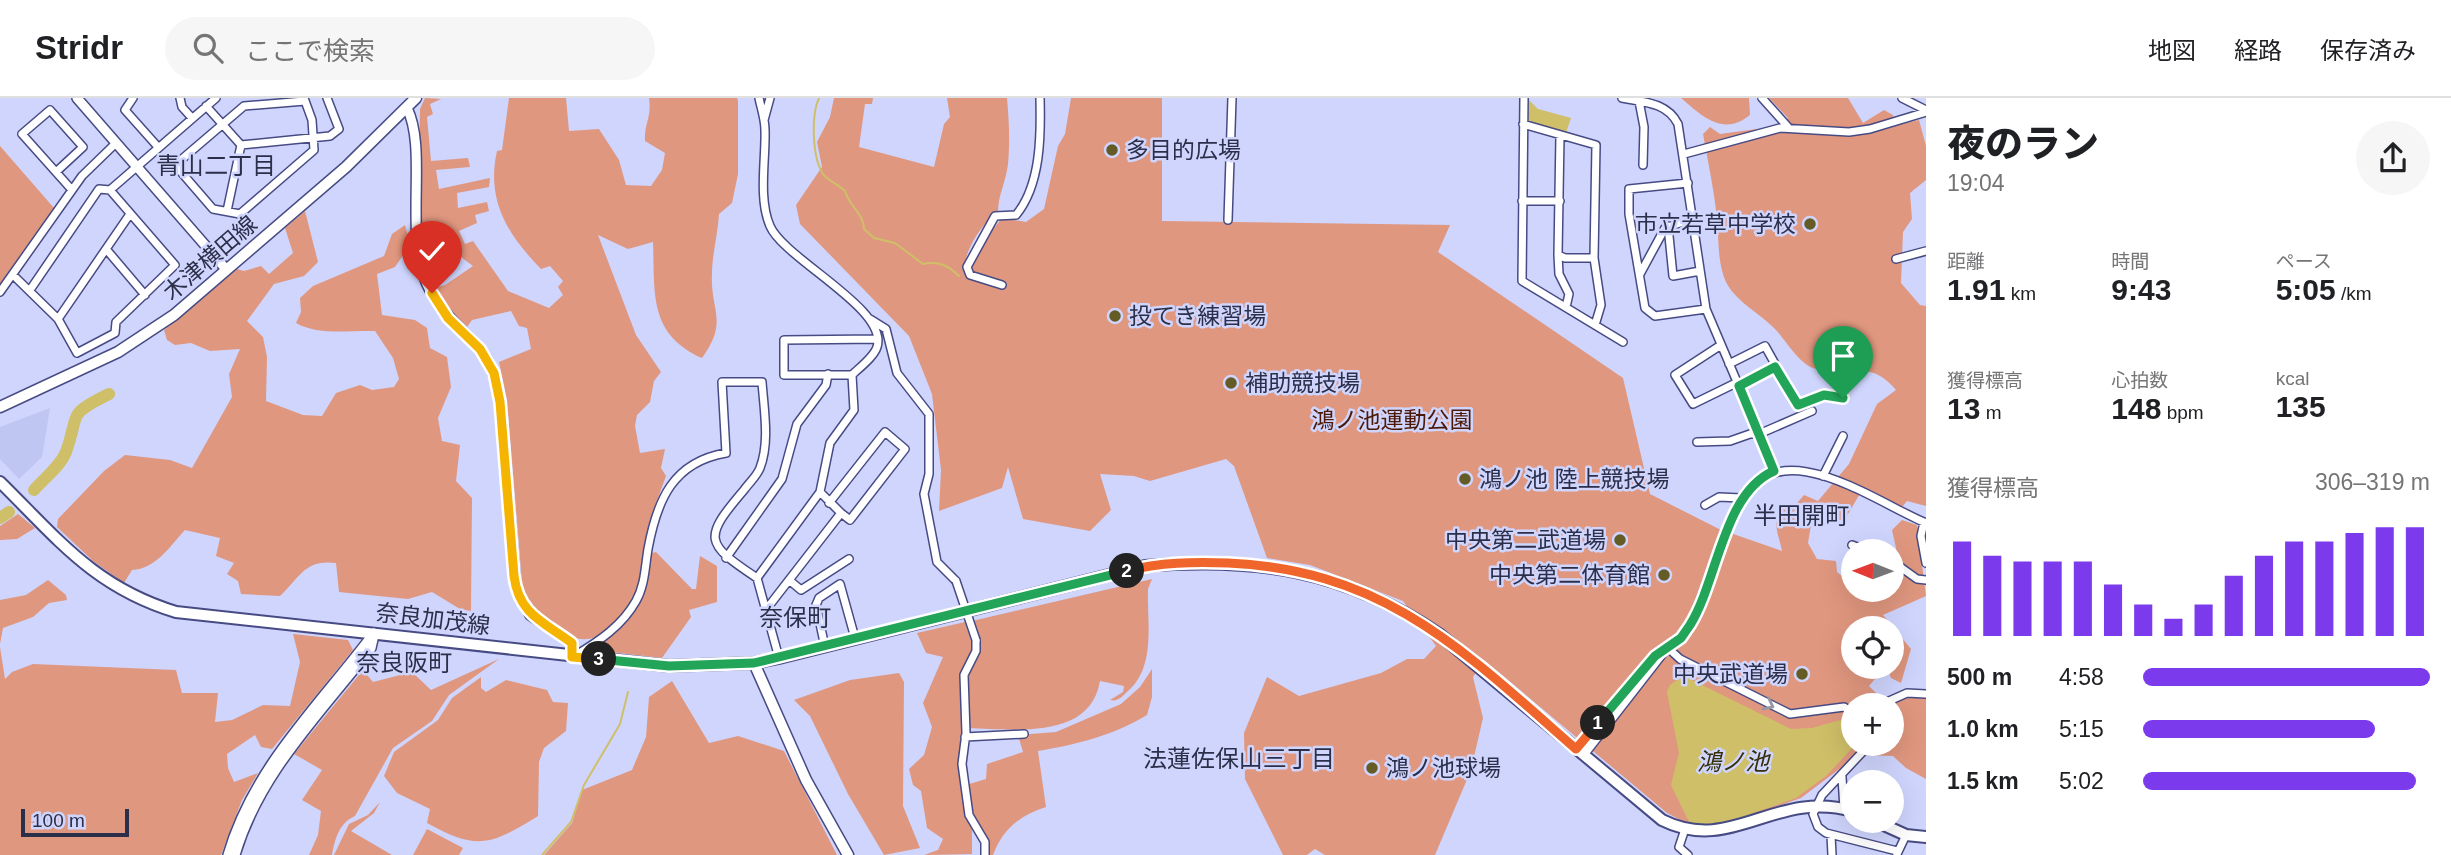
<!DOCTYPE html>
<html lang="ja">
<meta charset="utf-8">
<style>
:root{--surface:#fff;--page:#f6f6f6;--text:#202124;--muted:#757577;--line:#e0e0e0;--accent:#7c3aed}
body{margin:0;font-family:Helvetica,"Noto Sans JP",sans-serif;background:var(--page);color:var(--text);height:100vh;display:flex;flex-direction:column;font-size:26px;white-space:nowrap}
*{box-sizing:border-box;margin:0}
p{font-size:23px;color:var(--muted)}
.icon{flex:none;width:38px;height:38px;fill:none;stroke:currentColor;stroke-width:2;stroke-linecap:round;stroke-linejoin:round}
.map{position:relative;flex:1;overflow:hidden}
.drawer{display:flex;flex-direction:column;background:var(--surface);width:525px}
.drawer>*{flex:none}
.needle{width:46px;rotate:271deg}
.fabs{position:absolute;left:1841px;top:441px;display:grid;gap:14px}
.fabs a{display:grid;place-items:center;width:63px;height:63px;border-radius:50%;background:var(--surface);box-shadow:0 7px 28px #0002;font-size:35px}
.scale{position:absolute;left:21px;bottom:18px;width:108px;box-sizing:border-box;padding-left:7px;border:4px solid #2c2f49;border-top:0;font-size:19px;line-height:24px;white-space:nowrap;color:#2c2f49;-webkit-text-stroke:5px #cfd5fd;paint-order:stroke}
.pin{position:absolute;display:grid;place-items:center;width:60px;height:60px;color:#fff;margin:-72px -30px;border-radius:50% 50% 50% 0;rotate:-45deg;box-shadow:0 0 7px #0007}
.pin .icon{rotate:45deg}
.km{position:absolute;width:35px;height:35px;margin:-18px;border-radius:50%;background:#222;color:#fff;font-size:19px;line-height:35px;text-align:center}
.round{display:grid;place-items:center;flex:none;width:74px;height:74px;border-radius:37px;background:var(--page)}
.summary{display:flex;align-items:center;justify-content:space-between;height:119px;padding:0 21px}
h1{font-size:38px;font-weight:800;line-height:52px}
.stats{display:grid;grid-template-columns:repeat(3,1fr);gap:10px;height:119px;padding:7px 21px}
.stats div{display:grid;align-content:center}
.stats b{font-size:30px;font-weight:800}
.stats small{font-size:19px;font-weight:400}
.stats p{font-size:19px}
.chart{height:196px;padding:14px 21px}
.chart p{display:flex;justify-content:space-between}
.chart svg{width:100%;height:126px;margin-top:7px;stroke:var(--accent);stroke-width:6}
ul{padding:0 21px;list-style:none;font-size:23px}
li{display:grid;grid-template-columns:112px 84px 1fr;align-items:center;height:52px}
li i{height:18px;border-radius:9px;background:var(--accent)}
header{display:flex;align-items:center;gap:42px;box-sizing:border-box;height:98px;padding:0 35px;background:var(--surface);border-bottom:2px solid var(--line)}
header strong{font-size:33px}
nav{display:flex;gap:38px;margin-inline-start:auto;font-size:24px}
.search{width:490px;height:63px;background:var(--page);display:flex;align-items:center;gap:18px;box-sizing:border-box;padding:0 24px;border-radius:38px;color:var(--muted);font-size:26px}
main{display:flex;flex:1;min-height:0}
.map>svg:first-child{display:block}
.built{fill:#c0c6f2}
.green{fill:#e0977f;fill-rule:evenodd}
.water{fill:#cfbf68}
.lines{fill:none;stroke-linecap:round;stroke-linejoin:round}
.stream{stroke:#cfbf68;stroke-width:2}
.river{stroke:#cfbf68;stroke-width:12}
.minor-casing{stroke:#474b84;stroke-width:10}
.tertiary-casing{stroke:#474b84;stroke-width:12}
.secondary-casing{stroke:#474b84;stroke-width:13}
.primary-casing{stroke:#474b84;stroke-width:14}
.minor{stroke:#fff;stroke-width:7}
.tertiary{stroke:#fff;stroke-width:9}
.secondary{stroke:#fff;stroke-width:10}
.primary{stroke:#fff;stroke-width:10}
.minor-bridge-casing{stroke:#474b84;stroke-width:10;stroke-linecap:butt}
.minor-bridge{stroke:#fff;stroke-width:7}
.oneway{stroke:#9697a4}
.split-1-casing{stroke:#fff;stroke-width:14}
.split-2-casing{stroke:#fff;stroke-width:14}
.split-3-casing{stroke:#fff;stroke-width:14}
.split-4-casing{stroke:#fff;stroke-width:14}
.split-1{stroke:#22a559;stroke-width:9}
.split-2{stroke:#f0652b;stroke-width:9}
.split-3{stroke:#22a559;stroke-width:9}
.split-4{stroke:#f5b400;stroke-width:9}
.poi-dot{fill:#645b27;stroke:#cfd5fd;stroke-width:2.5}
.labels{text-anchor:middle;stroke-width:5;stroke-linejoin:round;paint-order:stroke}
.poi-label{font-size:23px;fill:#2c2f49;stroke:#cfd5fd;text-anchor:start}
.street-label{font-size:23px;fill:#2c2f49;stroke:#cfd5fd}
.park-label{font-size:23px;fill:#4d1907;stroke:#cfd5fd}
.neighbourhood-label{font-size:24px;fill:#2c2f49;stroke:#cfd5fd}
.water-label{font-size:24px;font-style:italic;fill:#352e07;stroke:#cfd5fd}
</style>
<header>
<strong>Stridr</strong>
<div class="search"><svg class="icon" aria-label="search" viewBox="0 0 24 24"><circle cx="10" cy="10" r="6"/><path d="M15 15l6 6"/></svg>ここで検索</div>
<nav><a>地図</a><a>経路</a><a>保存済み</a></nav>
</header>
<main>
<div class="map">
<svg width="1926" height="757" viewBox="0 0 1926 757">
<rect width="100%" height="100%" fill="#cfd5fd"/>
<!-- built -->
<path class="built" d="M50 310 42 359 19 381 0 361V329Z"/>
<!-- green -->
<path class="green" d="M425 0 441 1 430 6 433 16 427 19 431 63 468 60 470 69 436 72 439 91 490 80 489 89 457 95 458 110 487 104 489 113 475 117 477 125 459 133 465 146 473 143 508 193 549 210 563 197 558 189 563 183 550 168 541 171C507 136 486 102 497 53L502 52 509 0H566L569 33 599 31 619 62 626 87 651 88 662 72 665 55 645 43C644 25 652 20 649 0H737L738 3V76L732 105 719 116C718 136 712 156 712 176 710 213 729 223 702 260 648 236 655 195 653 144L628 151 598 137 636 237 661 274 654 283 650 304 637 317 635 328 640 355 665 351 661 370 666 378C659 398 650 419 646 440 644 452 645 465 643 477 637 507 605 554 570 538 548 528 535 517 523 497L507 302 499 264 531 251 527 230 519 228 511 213 472 222 465 232 434 190 445 187 473 168 457 156 425 168 418 125 420 11Z
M834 0H873L872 6H865L859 49 934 69 944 26 950 19 947 0H1007C1009 21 1010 45 1008 66 1006 84 998 97 998 114 982 124 960 159 965 177L976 153 1002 120 1026 124 1044 111 1058 48 1065 36 1071 0H1162V123L1450 127 1438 154 1623 280 1650 396 1719 431 1782 453C1779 436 1770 424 1784 409L1792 411 1804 397 1818 403 1849 366 1877 306 1896 292C1868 258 1846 282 1813 270 1799 265 1786 243 1776 232 1761 216 1736 204 1726 184 1717 165 1719 140 1717 120 1714 92 1708 64 1703 36L1710 29 1720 36 1779 28 1788 20 1769 0H1848L1863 25 1884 12 1893 17 1896 27 1919 22 1926 48V82L1910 95 1912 121 1903 134 1901 185 1920 207 1926 208V408L1907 403 1902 409 1862 392 1844 423 1813 415 1808 445 1817 461 1836 463 1837 474 1853 487V492H1892V467L1898 459 1892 432 1902 422 1917 427 1926 498 1883 517 1911 551 1901 585 1891 580 1887 569H1892V530H1853V569H1885L1869 588 1888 607 1908 599 1926 600V681L1906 670 1893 658 1858 657 1801 700 1726 726 1690 727 1667 715 1484 562 1473 579 1483 620 1471 672 1435 757H1325L1315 751 1307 757H1283L1245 681 1244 635 1267 579 1299 598 1381 575 1407 561H1424L1436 548 1403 503 1310 467 1267 460 1234 368 1226 361 1150 383 1134 378 1100 376 1111 412 1090 433 1023 421 1008 369 1002 390 939 413 941 372 932 296 909 238 800 126 796 107 822 69 817 44 830 19ZM1853 607H1892V646H1853Z
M1681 0H1749L1750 17C1723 39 1702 18 1681 0Z
M0 48 54 110 0 186Z
M305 113 318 164 304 178 274 186 247 223 263 239 267 259 266 303 303 317 322 318 336 295 360 287 372 292 394 289 399 281 393 260 375 233C350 232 319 238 296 225L301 214 300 200 313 188 384 158 392 136 405 127 410 147 395 169 377 176 382 217 415 222 427 230 430 250 447 259 451 289 438 320 442 343 460 347 456 383 472 400 471 513 460 511 432 494 408 501 339 494 336 465C305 461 301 478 280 498L241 496 238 483 227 476 234 465 216 458 220 440 185 432C170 448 156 471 132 472L124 485 93 463 57 429 58 421 104 373 125 357 170 362 192 370 232 299 229 276 240 251 210 253 191 245 175 247 167 242 164 232 237 171 244 173 261 168 269 176 293 155 285 130Z
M18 416 35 430 17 441 0 442V428Z
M656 454 692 491H696L700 458 717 468V504L689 512 691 519 662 560 593 552C598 544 607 541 615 535 638 514 647 485 652 455Z
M1152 481 1148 491C1147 525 1156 569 1128 593 1122 599 1117 604 1110 602L1123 594 1124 588 1100 583C1090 643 1012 631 968 630L967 580 980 553 972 523Z
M48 482 66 497 67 502 49 505 33 519 3 530 0 546V502L26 497Z
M965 524 974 552 961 575 964 625 960 663 965 714 972 725V756L924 757 938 752 943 741 927 730 921 693 913 687 909 671 924 657 932 629 923 605 943 559 926 555 917 535Z
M293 536 348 542 353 552 272 651 261 649 255 637 227 656 228 670 234 684 258 675 242 702 221 757H0V549L5 581 12 574 33 566 176 572 182 595H218L215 624 232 622 263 607 290 608 300 564Z
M499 561 449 597 432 623 393 650 355 718C339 725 335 741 332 757H309L318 737 321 713 302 702 322 672 294 656 363 572 373 584 412 574 431 592Z
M1152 571V599L1147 617C1112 638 1078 646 1038 653L1046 709C1020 717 1003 731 993 757H987L988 745 970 713 966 687 986 681 987 666 1023 654 1018 637 1056 634 1121 606 1140 589Z
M899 575 904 584 903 708 920 750 884 757 848 696 810 618 794 602 850 582Z
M481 579V590L486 594 506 582 547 592 553 604 568 605 566 633 544 650 539 664 538 718C491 747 477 753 427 725L430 711 397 695 384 678 394 654 438 622 452 600Z
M672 583 709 645 738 638 784 653 837 757H544L572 725 582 692 632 672 646 639 649 599Z
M380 704 374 715 351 733 392 757H334L349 726 368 717Z
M427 731 463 750 459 757H413Z"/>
<!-- water -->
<path class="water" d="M1529 2 1538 11 1571 20 1566 35 1528 23Z
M1680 580H1688L1791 631 1812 630 1844 621 1856 646 1826 678 1796 700 1728 724 1711 728 1690 726 1671 687 1679 655 1667 594 1670 587Z"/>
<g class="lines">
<!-- stream -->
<path class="stream" d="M819 0C811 17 812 59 823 76 827 82 839 87 845 93 849 108 864 116 864 131L874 140 895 145 923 166C939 163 948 167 959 178
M542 757 571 724 584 687 620 626 628 594"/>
<!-- river -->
<path class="river" d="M34 392C44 380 60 369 66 354 80 315 66 317 109 296
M0 420 9 414"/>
<defs>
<path id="minor" d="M133 0 125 12 158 49
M180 0 182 9 192 20
M304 0 312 22 314 52 240 116 213 111 175 67 244 8 305 3
M759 0C761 10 765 21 765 32 766 61 758 100 770 128 784 161 889 211 877 249 874 259 859 270 852 277L854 312 830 345 820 394 757 480 779 560
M1524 0 1522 183 1623 244
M1622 0C1643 4 1667 4 1678 26L1706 211 1775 373
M1762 0 1788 29
M1902 0 1926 12
M1639 3 1644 29 1643 67
M206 8 241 47 330 38 339 31 327 0
M764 22 770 0
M1523 26 1596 47 1594 160 1601 207 1595 227
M1560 37 1558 157 1565 160H1594
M1684 56 1780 30 1849 34 1870 31 1926 14
M56 74 83 49 50 12 22 36 72 92
M1688 85 1629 91V116L1645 210 1655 218 1706 211
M110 92 216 0
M1522 103H1560
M227 113 241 47
M1228 122 1232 0
M1668 128 1673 178 1700 173
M106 151 145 197
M1558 157 1559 176 1569 196 1566 209
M1896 161 1926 153
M1640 176 1665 130 1692 121
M13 177 58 221 77 255 115 235 116 224 175 167 110 92 99 91 30 192
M1002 187 970 177 967 169 995 118 1016 117C1041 87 1041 37 1040 0
M0 194 82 78 116 45
M58 221 130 116
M870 221 886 231 897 275 929 316V376L924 396 937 464 956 483
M1721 247 1675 277 1693 306 1738 284
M1729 266 1765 248 1798 307 1824 297 1843 300
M852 277H784V242L878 241
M1739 288 1775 269
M1697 344 1730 343 1750 336H1759L1812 313
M1823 378 1843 338
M829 405 885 334 905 351 850 422 841 415
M1705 407 1719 399 1741 400
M1924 424 1921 438 1926 465
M1852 447 1867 453
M726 460 782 381 797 326 826 287 828 276
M1892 463 1917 481 1926 482
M789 482 801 492 849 461
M765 513 841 415 820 394
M976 542V553L964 577 966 635 962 666 969 717 985 744V757
M825 549 816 507 819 500 840 486 855 540
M1667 549 1680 561 1790 616 1844 609 1853 615
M576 557C599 543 622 528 636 503 645 487 645 469 648 451 657 402 673 364 726 355L722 284H762C764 312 770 344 760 370 757 378 749 385 744 392 703 440 704 445 757 480
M1880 607 1907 595 1926 596
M965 639 1024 636
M1870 646 1822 697 1813 716 1818 729 1826 735 1897 753
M1576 651 1655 558 1681 540 1690 527 1738 407C1777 330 1873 403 1926 425
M1584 657 1665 553
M1842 679 1844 711
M1684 734 1679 749 1688 757
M1831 737 1832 757
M1897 756 1906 737"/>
<path id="tertiary" d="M77 0 225 170
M407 10C427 50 406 126 424 179 435 210 458 226 479 250 493 265 496 285 500 304L516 490 530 517 572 545V559
M228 757C254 668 320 607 374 535
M235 757C259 675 320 616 371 550L374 537"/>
<path id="secondary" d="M0 309 118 254 174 217 346 69 416 0
M754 565 806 682 848 757"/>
<path id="primary" d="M0 384C58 441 94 489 176 514L669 568 754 565 779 560 1145 468C1257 459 1344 472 1439 536L1662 722C1732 757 1774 691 1853 713
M1875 723 1906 737 1926 739"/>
</defs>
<!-- minor casing -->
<use href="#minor" class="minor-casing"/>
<!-- tertiary casing -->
<use href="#tertiary" class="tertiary-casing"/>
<!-- secondary casing -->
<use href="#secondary" class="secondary-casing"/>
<!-- primary casing -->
<use href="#primary" class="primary-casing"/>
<!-- minor -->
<use href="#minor" class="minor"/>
<!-- tertiary -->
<use href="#tertiary" class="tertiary"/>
<!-- secondary -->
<use href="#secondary" class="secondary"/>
<!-- primary -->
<use href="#primary" class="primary"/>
<defs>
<path id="minor-bridge" d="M956 483 976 542"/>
</defs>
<!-- minor-bridge casing -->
<use href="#minor-bridge" class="minor-bridge-casing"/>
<!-- minor-bridge -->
<use href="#minor-bridge" class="minor-bridge"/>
</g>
<!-- one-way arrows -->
<defs><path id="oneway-chevron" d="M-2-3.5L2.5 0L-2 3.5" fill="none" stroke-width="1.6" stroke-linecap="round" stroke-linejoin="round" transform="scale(1.75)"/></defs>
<use class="oneway" href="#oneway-chevron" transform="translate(1769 607) rotate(26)"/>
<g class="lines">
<defs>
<path id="split-1" d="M1598 625 1655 558 1681 540 1690 527C1718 482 1723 395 1774 373L1739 288 1775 269 1798 307 1824 297 1843 300"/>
<path id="split-2" d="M1127 473C1160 464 1194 464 1228 465 1385 472 1464 553 1576 651L1598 625"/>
<path id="split-3" d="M599 561 669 568 754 565 1127 473"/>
<path id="split-4" d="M432 195 448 220 480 251 494 275 500 304 514 478C519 517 544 524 572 545V559L599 561"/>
</defs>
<!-- split-1 casing -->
<use href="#split-1" class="split-1-casing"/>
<!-- split-2 casing -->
<use href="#split-2" class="split-2-casing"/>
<!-- split-3 casing -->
<use href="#split-3" class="split-3-casing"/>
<!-- split-4 casing -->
<use href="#split-4" class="split-4-casing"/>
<!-- split-1 -->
<use href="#split-1" class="split-1"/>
<!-- split-2 -->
<use href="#split-2" class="split-2"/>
<!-- split-3 -->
<use href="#split-3" class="split-3"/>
<!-- split-4 -->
<use href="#split-4" class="split-4"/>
</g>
<!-- markers -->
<g class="poi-dot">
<circle cx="1112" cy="52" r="7"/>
<circle cx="1810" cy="126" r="7"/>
<circle cx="1115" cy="218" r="7"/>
<circle cx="1231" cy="285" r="7"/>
<circle cx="1465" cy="381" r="7"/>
<circle cx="1620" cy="442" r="7"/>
<circle cx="1664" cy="477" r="7"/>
<circle cx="1802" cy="576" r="7"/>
<circle cx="1372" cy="670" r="7"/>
</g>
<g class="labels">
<!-- poi labels -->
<g class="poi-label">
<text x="1126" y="60">多目的広場</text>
<text x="1796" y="134" text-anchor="end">市立若草中学校</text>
<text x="1129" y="226">投てき練習場</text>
<text x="1245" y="293">補助競技場</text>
<text x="1479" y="389">鴻ノ池 陸上競技場</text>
<text x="1606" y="450" text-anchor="end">中央第二武道場</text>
<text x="1650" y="485" text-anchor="end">中央第二体育館</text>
<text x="1788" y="584" text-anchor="end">中央武道場</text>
<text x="1386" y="678">鴻ノ池球場</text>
</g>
<!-- street labels -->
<g class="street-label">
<text transform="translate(210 160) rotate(-41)" y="8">木津横田線</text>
<text transform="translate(433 521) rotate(7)" y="8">奈良加茂線</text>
</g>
<!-- park labels -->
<g class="park-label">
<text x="1392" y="330">鴻ノ池運動公園</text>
</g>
<!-- neighbourhood labels -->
<g class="neighbourhood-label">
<text x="216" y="76">青山二丁目</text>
<text x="1801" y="426">半田開町</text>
<text x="795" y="528">奈保町</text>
<text x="404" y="573">奈良阪町</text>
<text x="1239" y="669">法蓮佐保山三丁目</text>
</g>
<!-- water labels -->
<g class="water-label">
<text x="1733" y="672">鴻ノ池</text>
</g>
</g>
</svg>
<div class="fabs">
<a><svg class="needle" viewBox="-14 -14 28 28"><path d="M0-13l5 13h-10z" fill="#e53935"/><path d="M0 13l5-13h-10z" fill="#757577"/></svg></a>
<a><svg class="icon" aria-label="locate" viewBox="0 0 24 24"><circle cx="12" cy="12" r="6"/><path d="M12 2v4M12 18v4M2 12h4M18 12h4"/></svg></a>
<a>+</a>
<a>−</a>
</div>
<div class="scale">100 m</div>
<div class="pin" style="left:1843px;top:300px;background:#1e9e55"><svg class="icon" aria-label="arrive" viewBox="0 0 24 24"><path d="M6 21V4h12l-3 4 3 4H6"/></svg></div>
<div class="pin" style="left:432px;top:195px;background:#d93025"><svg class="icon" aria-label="check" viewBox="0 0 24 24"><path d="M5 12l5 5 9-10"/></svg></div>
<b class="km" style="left:1598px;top:625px">1</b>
<b class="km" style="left:1127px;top:473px">2</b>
<b class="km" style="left:599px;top:561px">3</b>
</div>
<section class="drawer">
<div class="summary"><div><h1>夜のラン</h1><p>19:04</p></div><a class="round"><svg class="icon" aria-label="share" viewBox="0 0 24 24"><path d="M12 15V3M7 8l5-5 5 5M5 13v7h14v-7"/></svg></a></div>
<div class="stats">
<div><p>距離</p><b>1.91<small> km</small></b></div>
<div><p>時間</p><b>9:43</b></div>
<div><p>ペース</p><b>5:05<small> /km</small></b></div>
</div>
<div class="stats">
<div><p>獲得標高</p><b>13<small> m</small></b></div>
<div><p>心拍数</p><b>148<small> bpm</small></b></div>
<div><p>kcal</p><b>135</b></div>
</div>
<div class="chart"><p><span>獲得標高</span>306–319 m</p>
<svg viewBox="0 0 160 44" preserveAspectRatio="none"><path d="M5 44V11M15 44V16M25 44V18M35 44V18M45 44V18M55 44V26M65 44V33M75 44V38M85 44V33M95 44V23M105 44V16M115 44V11M125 44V11M135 44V8M145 44V6M155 44V6"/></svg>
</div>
<ul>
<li><b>500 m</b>4:58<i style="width:100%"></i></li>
<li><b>1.0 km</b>5:15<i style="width:81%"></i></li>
<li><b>1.5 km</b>5:02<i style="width:95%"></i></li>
</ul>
</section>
</main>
